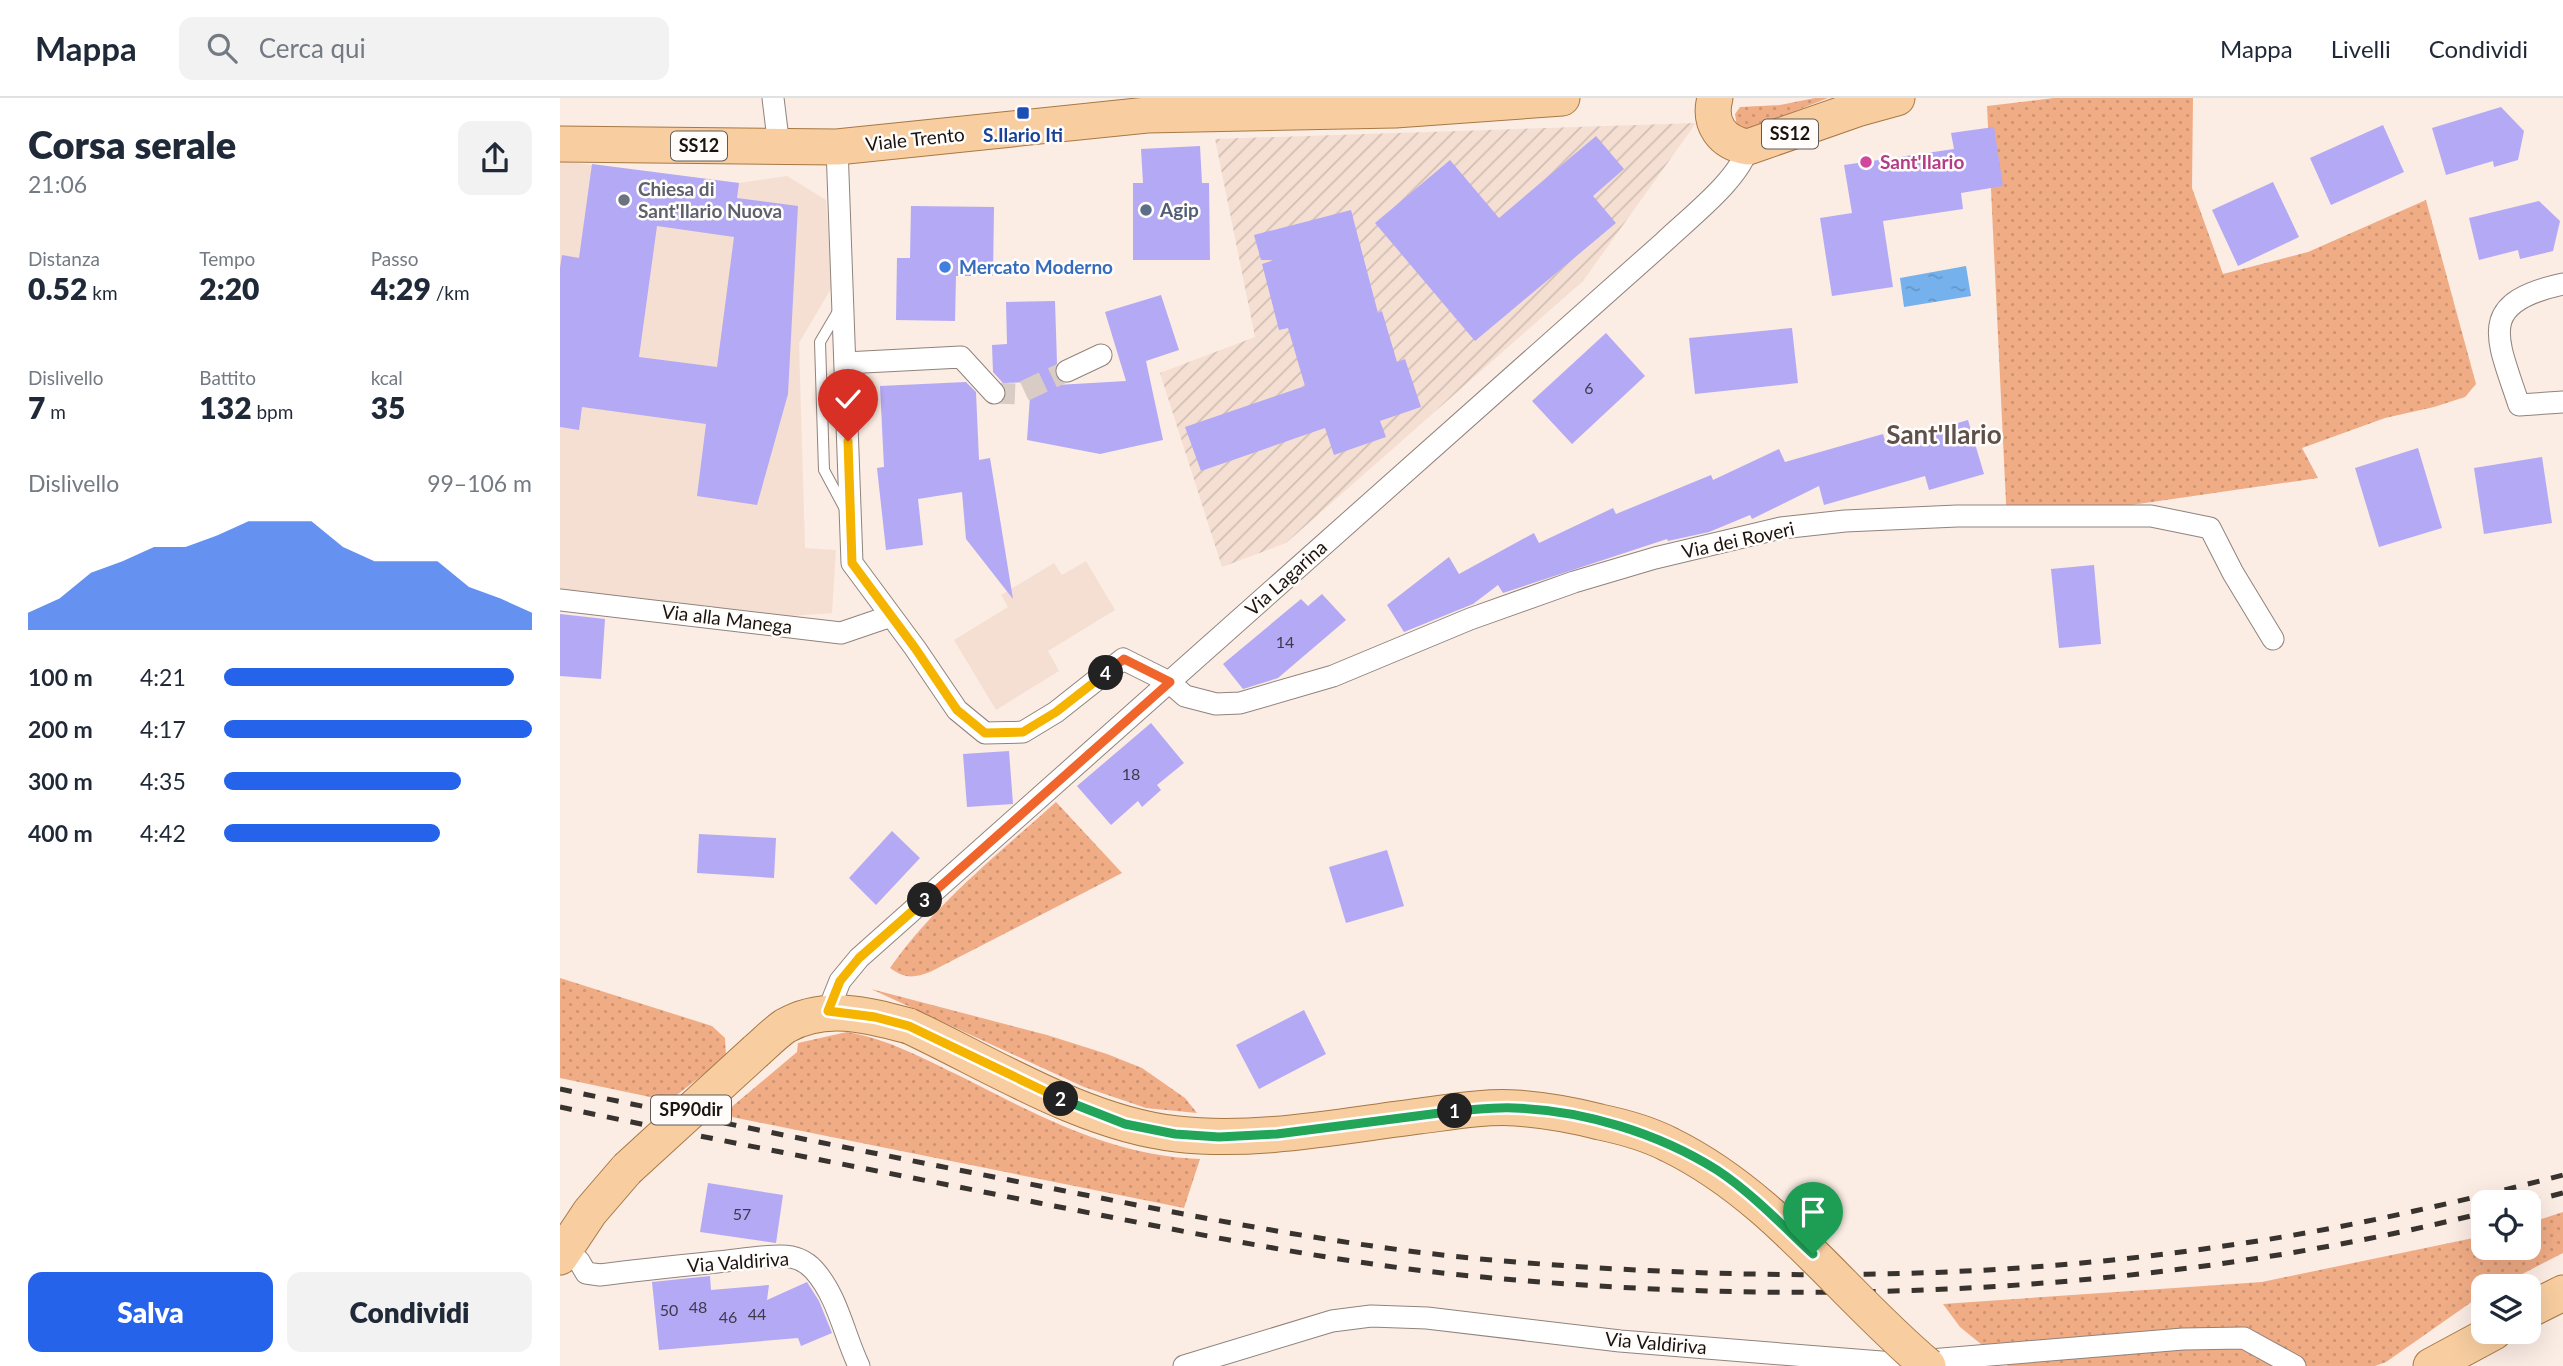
<!DOCTYPE html>
<html lang="it">
<meta charset="utf-8">
<style>
:root{--surface:#fff;--page:#f2f2f3;--text:#1f2937;--muted:#747a83;--line:#e0e1e3;--accent:#2563eb}
body{margin:0;font-family:Lato,sans-serif;background:var(--page);color:var(--text);height:100vh;display:flex;flex-direction:column;font-size:26px;white-space:nowrap}
*{box-sizing:border-box;margin:0}
p{font-size:23px;color:var(--muted)}
.icon{flex:none;width:38px;height:38px;fill:none;stroke:currentColor;stroke-width:2;stroke-linecap:round;stroke-linejoin:round}
.map{position:relative;flex:1;overflow:hidden}
.side{display:flex;flex-direction:column;background:var(--surface);width:560px}
.side>*{flex:none}
.buttons{position:absolute;left:1911px;top:1092px;display:grid;gap:14px}
.buttons a{display:grid;place-items:center;width:70px;height:70px;border-radius:14px;background:var(--surface);box-shadow:0 7px 28px #0002;font-size:35px}
.pin{position:absolute;display:grid;place-items:center;width:60px;height:60px;color:#fff;margin:-72px -30px;border-radius:50% 50% 50% 0;rotate:-45deg;box-shadow:0 0 7px #0007}
.pin .icon{rotate:45deg}
.km{position:absolute;width:35px;height:35px;margin:-18px;border-radius:50%;background:#222;color:#fff;font-size:19px;line-height:35px;text-align:center}
.round{display:grid;place-items:center;flex:none;width:74px;height:74px;border-radius:14px;background:var(--page)}
.headline{display:flex;align-items:center;justify-content:space-between;height:119px;padding:0 28px}
h1{font-size:38px;font-weight:800;line-height:52px}
.metrics{display:grid;grid-template-columns:repeat(3,1fr);gap:10px;height:119px;padding:7px 28px}
.metrics div{display:grid;align-content:center}
.metrics b{font-size:30px;font-weight:800}
.metrics small{font-size:19px;font-weight:400}
.metrics p{font-size:19px}
.chart{height:196px;padding:14px 28px}
.chart p{display:flex;justify-content:space-between}
.chart svg{width:100%;height:126px;margin-top:7px;fill:var(--accent);opacity:.7}
.primary-button{display:flex;gap:14px;margin-top:auto;padding:14px 28px}
.primary-button a{flex:1;height:80px;border-radius:14px;background:var(--accent);color:#fff;font-size:28px;font-weight:800;line-height:80px;text-align:center}
.primary-button a+a{background:var(--page);color:var(--text)}
ul{padding:0 28px;list-style:none;font-size:23px}
li{display:grid;grid-template-columns:112px 84px 1fr;align-items:center;height:52px}
li i{height:18px;border-radius:9px;background:var(--accent)}
header{display:flex;align-items:center;gap:42px;box-sizing:border-box;height:98px;padding:0 35px;background:var(--surface);border-bottom:2px solid var(--line)}
header strong{font-size:33px}
nav{display:flex;gap:38px;margin-inline-start:auto;font-size:24px}
.search{width:490px;height:63px;background:var(--page);display:flex;align-items:center;gap:18px;box-sizing:border-box;padding:0 24px;border-radius:14px;color:var(--muted);font-size:26px}
main{display:flex;flex:1;min-height:0}
.map>svg:first-child{display:block}
.industrial{fill:url(#industrial-furrows)}
.built{fill:#f5dfd2}
.grass{fill:url(#grass-dots)}
.water{fill:url(#water-ripples)}
.building{fill:#b4a9f4;fill-rule:evenodd}
.lines{fill:none;stroke-linecap:round;stroke-linejoin:round}
.minor-tunnel{stroke:#d9ccc4;stroke-width:21;stroke-dasharray:21 10;stroke-linecap:butt}
.service-casing{stroke:#90837c;stroke-width:12}
.minor-casing{stroke:#90837c;stroke-width:23}
.primary-casing{stroke:#a77844;stroke-width:37}
.service{stroke:#fff;stroke-width:10}
.minor{stroke:#fff;stroke-width:21}
.primary{stroke:#f8cea0;stroke-width:35}
.rail{stroke:#39332f;stroke-width:5;stroke-dasharray:12 12;stroke-linecap:butt}
.primary-bridge-casing{stroke:#a77844;stroke-width:37;stroke-linecap:butt}
.primary-bridge{stroke:#f8cea0;stroke-width:35}
.split-1-casing{stroke:#fff;stroke-width:14}
.split-2-casing{stroke:#fff;stroke-width:14}
.split-3-casing{stroke:#fff;stroke-width:14}
.split-4-casing{stroke:#fff;stroke-width:14}
.split-5-casing{stroke:#fff;stroke-width:14}
.split-1{stroke:#22a559;stroke-width:9}
.split-2{stroke:#22a559;stroke-width:9}
.split-3{stroke:#f5b400;stroke-width:9}
.split-4{stroke:#f0652b;stroke-width:9}
.split-5{stroke:#f5b400;stroke-width:9}
.transit-dot{fill:#1a4fb4;stroke:#fffcfa;stroke-width:2.5}
.hotel-dot{fill:#d1479c;stroke:#fffcfa;stroke-width:2.5}
.worship-dot{fill:#6b7280;stroke:#fffcfa;stroke-width:2.5}
.service-dot{fill:#5c6f8a;stroke:#fffcfa;stroke-width:2.5}
.shop-dot{fill:#3f7fe0;stroke:#fffcfa;stroke-width:2.5}
.labels{text-anchor:middle;stroke-width:5;stroke-linejoin:round;paint-order:stroke}
.number-label{font-size:16px;fill:#40394a}
.shield{fill:#fffcfa;stroke:#5e5a57;stroke-width:2}
.shield-label{font-size:18px;font-weight:bold;fill:#191411}
.transit-label{font-size:19px;font-weight:bold;fill:#164399;stroke:#fffcfa}
.street-label{font-size:19px;fill:#191411;stroke:#fffcfa}
.hotel-label{font-size:19px;font-weight:bold;fill:#b23c85;stroke:#fffcfa;text-anchor:start}
.worship-label{font-size:19px;font-weight:bold;fill:#5b616d;stroke:#fffcfa;text-anchor:start}
.service-label{font-size:19px;font-weight:bold;fill:#4e5e75;stroke:#fffcfa;text-anchor:start}
.shop-label{font-size:19px;font-weight:bold;fill:#366cbe;stroke:#fffcfa;text-anchor:start}
.district-label{font-size:26px;font-weight:bold;fill:#5e514b;stroke:#fffcfa}
</style>
<header>
<strong>Mappa</strong>
<div class="search"><svg class="icon" aria-label="search" viewBox="0 0 24 24"><circle cx="10" cy="10" r="6"/><path d="M15 15l6 6"/></svg>Cerca qui</div>
<nav><a>Mappa</a><a>Livelli</a><a>Condividi</a></nav>
</header>
<main>
<section class="side">
<div class="headline"><div><h1>Corsa serale</h1><p>21:06</p></div><a class="round"><svg class="icon" aria-label="share" viewBox="0 0 24 24"><path d="M12 15V3M7 8l5-5 5 5M5 13v7h14v-7"/></svg></a></div>
<div class="metrics">
<div><p>Distanza</p><b>0.52<small> km</small></b></div>
<div><p>Tempo</p><b>2:20</b></div>
<div><p>Passo</p><b>4:29<small> /km</small></b></div>
</div>
<div class="metrics">
<div><p>Dislivello</p><b>7<small> m</small></b></div>
<div><p>Battito</p><b>132<small> bpm</small></b></div>
<div><p>kcal</p><b>35</b></div>
</div>
<div class="chart"><p><span>Dislivello</span>99–106 m</p>
<svg viewBox="0 0 160 44" preserveAspectRatio="none"><path d="M0 44V38L10 33L20 24L30 20L40 15L50 15L60 11L70 6L80 6L90 6L100 15L110 20L120 20L130 20L140 29L150 33L160 38V44z"/></svg>
</div>
<ul>
<li><b>100 m</b>4:21<i style="width:94%"></i></li>
<li><b>200 m</b>4:17<i style="width:100%"></i></li>
<li><b>300 m</b>4:35<i style="width:77%"></i></li>
<li><b>400 m</b>4:42<i style="width:70%"></i></li>
</ul>
<div class="primary-button"><a>Salva</a><a>Condividi</a></div>
</section>
<div class="map">
<svg width="2003" height="1268" viewBox="0 0 2003 1268">
<defs>
<pattern id="industrial-furrows" width="10" height="10" patternUnits="userSpaceOnUse" patternTransform="scale(1.75)"><rect width="10" height="10" fill="#f5dfd2"/><path d="M-1 1l2-2M0 10L10 0M9 11l2-2" fill="none" stroke="#d1beb3"/></pattern>
<pattern id="grass-dots" width="8" height="8" patternUnits="userSpaceOnUse" patternTransform="scale(1.75)"><rect width="8" height="8" fill="#f0ac85"/><path d="M2 2h.1M6 6h.1" fill="none" stroke="#cd9372" stroke-width="1.8" stroke-linecap="round"/></pattern>
<pattern id="water-ripples" width="26" height="14" patternUnits="userSpaceOnUse" patternTransform="scale(1.75)"><rect width="26" height="14" fill="#75b1ec"/><path d="M2 4q2-2 4 0t4 0M15 11q2-2 4 0t4 0" fill="none" stroke="#6597c9"/></pattern>
</defs>
<rect width="100%" height="100%" fill="#fbece4"/>
<!-- industrial -->
<path class="industrial" d="M1136 25 1023 183 726 445 662 469 600 275 695 239 655 41Z"/>
<!-- built -->
<path class="built" d="M0 63 179 85 227 78 266 102 272 189 239 245 245 450 276 452 272 515 229 518 0 491Z
M526 463 555 512 488 553 499 573 436 612 394 542 448 509 441 497 494 465 502 477Z"/>
<!-- grass -->
<path class="grass" d="M1255 0H1268L1188 32 1177 29 1175 16 1180 9 1220 7Z
M1494 0H1633L1632 90 1663 176 1748 154 1866 102 1916 286 1905 299 1874 309 1825 320 1742 350 1758 380 1447 425 1427 8Z
M496 704 562 775 370 874C354 880 345 881 330 870 375 806 438 756 496 704Z
M0 880 152 928 165 940 166 959 109 1003 0 980Z
M311 891 487 937 547 956 582 970 625 1000 637 1015 586 1010 524 989Z
M287 934C329 941 364 961 402 979 479 1018 552 1058 640 1061L624 1110 162 1017 237 954 238 945Z
M2003 1114V1155L1939 1188H1923V1196L1826 1264 1815 1268H1448L1400 1229 1383 1206 1702 1184 1923 1138V1150H1969V1125Z"/>
<!-- water -->
<path class="water" d="M1406 168 1411 198 1344 209 1340 180Z"/>
<!-- building -->
<path class="building" d="M1941 9 1964 33 1958 62 1934 69 1933 63 1886 77 1872 30Z
M1823 27 1844 74 1771 107 1750 60Z
M1434 29 1443 88 1401 95 1403 111 1323 123 1333 189 1272 198 1260 120 1292 115 1284 67 1394 51 1391 35Z
M1036 38 1064 71 1033 98 1056 125 915 243 815 125 890 62 939 120Z
M640 48 642 85H649L650 162H573V85H583L581 51Z
M32 66 179 85 177 100 238 108 228 296 197 407 137 398 146 326 22 309 19 332 0 329V170L2 157 19 160ZM97 128 174 139 157 269 79 259Z
M1713 84 1739 139 1678 168 1652 112Z
M1979 103 2000 123 1993 153 1960 161 1958 152 1919 162 1909 120Z
M351 108 434 109 433 178H396L395 223 336 222 337 160H350Z
M791 112 818 215 822 213 837 264 845 261 861 309 820 323 826 339 774 357 765 330 641 373 625 329 745 288 728 230 719 232 702 166 714 162H701L694 137Z
M601 197 619 252 586 263 603 342 540 356 467 342 471 284 443 285 433 274 432 247 447 246 446 204 495 203 497 265 494 273 497 287 566 283 545 214Z
M1232 230 1238 285 1135 296 1129 240Z
M1046 235 1085 278 1012 346 972 303Z
M406 284 416 294 419 362 430 360 453 501 406 441 402 394 358 401 363 447 326 452 317 370 324 369 320 288Z
M1408 322 1424 376 1369 392 1365 378 1264 407 1259 388 1192 421 1190 417 1149 434 1108 443 1107 441 943 495 938 487 913 506 844 534 827 507 889 459 899 476 974 435 979 445 1053 410 1056 416 1151 377 1153 382 1219 351 1225 364 1323 336 1326 346Z
M1858 350 1882 430 1819 449 1795 370Z
M1982 359 1992 425 1924 436 1914 370Z
M1534 467 1541 546 1499 550 1491 471Z
M762 496 786 522 718 580 683 591 663 566 741 501 748 508Z
M0 516 45 521 41 581 0 578Z
M591 625 624 665 597 687 601 692 582 709 578 703 551 727 517 688Z
M449 653 453 706 407 709 403 656Z
M332 733 360 760 316 807 289 780Z
M139 736 216 740 214 780 137 775Z
M827 752 844 808 786 825 769 769Z
M744 912 766 956 699 991 676 947Z
M148 1085 223 1097 216 1145 140 1134Z
M150 1178 151 1192 209 1187 207 1202 247 1184 259 1203 272 1235 241 1248 238 1240 99 1252 92 1184Z"/>
<g class="lines">
<!-- minor-tunnel -->
<path class="minor-tunnel" d="M434 295 458 296 507 273"/>
<defs>
<path id="service" d="M280 210 260 244 264 372 285 411"/>
<path id="minor" d="M213 0 219 49
M277 49 292 465 355 550 397 612 425 635 463 634 496 614 563 561 609 584 625 598 656 606 680 605 773 578 910 521 1014 484 1095 460 1221 430 1285 423 1397 418H1591L1650 430 1673 475 1713 541
M2003 186C1915 205 1937 240 1959 307L2003 304
M285 265 401 259 434 295
M507 273 541 257
M0 502 281 535 331 518
M268 913 280 883 299 860 1104 144C1129 120 1180 81 1188 49
M0 1157 19 1163 26 1175 40 1177C79 1172 118 1168 157 1164 178 1162 200 1158 221 1158 233 1158 245 1162 254 1172 278 1199 284 1237 299 1268
M624 1268 772 1223 811 1218 867 1220 1060 1243 1334 1265 1623 1241 1684 1240 1735 1268"/>
<path id="primary" d="M1155 0C1148 26 1162 45 1188 49L1297 11 1337 0
M0 46 277 49 587 17 835 12 1002 0
M196 953C205 945 215 935 225 928 265 905 308 917 349 928
M0 1159 30 1114 67 1071
M1969 1212 2003 1195
M1871 1268 1934 1234"/>
</defs>
<!-- service casing -->
<use href="#service" class="service-casing"/>
<!-- minor casing -->
<use href="#minor" class="minor-casing"/>
<!-- primary casing -->
<use href="#primary" class="primary-casing"/>
<!-- service -->
<use href="#service" class="service"/>
<!-- minor -->
<use href="#minor" class="minor"/>
<!-- primary -->
<use href="#primary" class="primary"/>
<!-- rail -->
<path class="rail" d="M0 991C166 1026 333 1059 500 1092 643 1120 786 1149 932 1162 1175 1183 1422 1184 1664 1148 1779 1132 1891 1106 2003 1077
M0 1009C159 1043 320 1073 479 1105 629 1134 780 1167 933 1180 1262 1210 1601 1195 1923 1115
M1968 1104 2003 1095"/>
<defs>
<path id="primary-bridge" d="M349 928C432 967 525 1026 617 1036 697 1045 780 1028 860 1018 891 1014 925 1008 956 1010 985 1012 1013 1017 1040 1024 1064 1029 1089 1036 1110 1047 1214 1098 1281 1195 1368 1268
M67 1071 196 953"/>
</defs>
<!-- primary-bridge casing -->
<use href="#primary-bridge" class="primary-bridge-casing"/>
<!-- primary-bridge -->
<use href="#primary-bridge" class="primary-bridge"/>
</g>
<g class="lines">
<defs>
<path id="split-1" d="M895 1013C914 1012 934 1009 954 1010 1023 1012 1098 1035 1157 1072 1192 1095 1223 1128 1253 1156"/>
<path id="split-2" d="M501 1001 565 1026 615 1036 659 1039 717 1036 895 1013"/>
<path id="split-3" d="M365 802 299 860 280 883 268 913 315 919 349 928 501 1001"/>
<path id="split-4" d="M365 802 610 584 564 561 546 575"/>
<path id="split-5" d="M288 343 292 465 355 550 397 612 425 635 463 634 496 614 546 575"/>
</defs>
<!-- split-1 casing -->
<use href="#split-1" class="split-1-casing"/>
<!-- split-2 casing -->
<use href="#split-2" class="split-2-casing"/>
<!-- split-3 casing -->
<use href="#split-3" class="split-3-casing"/>
<!-- split-4 casing -->
<use href="#split-4" class="split-4-casing"/>
<!-- split-5 casing -->
<use href="#split-5" class="split-5-casing"/>
<!-- split-1 -->
<use href="#split-1" class="split-1"/>
<!-- split-2 -->
<use href="#split-2" class="split-2"/>
<!-- split-3 -->
<use href="#split-3" class="split-3"/>
<!-- split-4 -->
<use href="#split-4" class="split-4"/>
<!-- split-5 -->
<use href="#split-5" class="split-5"/>
</g>
<!-- markers -->
<rect class="transit-dot" x="456" y="8" width="14" height="14" rx="3.5"/>
<circle class="hotel-dot" cx="1306" cy="64" r="7"/>
<circle class="worship-dot" cx="64" cy="102" r="7"/>
<circle class="service-dot" cx="586" cy="112" r="7"/>
<circle class="shop-dot" cx="385" cy="169" r="7"/>
<g class="labels">
<!-- number labels -->
<g class="number-label">
<text x="1029" y="296">6</text>
<text x="725" y="550">14</text>
<text x="571" y="682">18</text>
<text x="182" y="1122">57</text>
<text x="138" y="1215">48</text>
<text x="109" y="1218">50</text>
<text x="197" y="1222">44</text>
<text x="168" y="1225">46</text>
</g>
<!-- shield labels -->
<g class="shield">
<rect x="1202" y="21.5" width="56" height="29" rx="5"/>
<rect x="111" y="33.5" width="56" height="29" rx="5"/>
<rect x="91" y="997.5" width="80" height="29" rx="5"/>
</g>
<g class="shield-label">
<text x="1230" y="42">SS12</text>
<text x="139" y="54">SS12</text>
<text x="131" y="1018">SP90dir</text>
</g>
<!-- transit labels -->
<g class="transit-label">
<text x="463" y="44">S.Ilario Iti</text>
</g>
<!-- street labels -->
<g class="street-label">
<text transform="translate(355 41) rotate(-6)" y="7">Viale Trento</text>
<text transform="translate(1178 442) rotate(-12)" y="7">Via dei Roveri</text>
<text transform="translate(726 480) rotate(-42)" y="7">Via Lagarina</text>
<text transform="translate(167 521) rotate(7)" y="7">Via alla Manega</text>
<text transform="translate(178 1164) rotate(-4)" y="7">Via Valdiriva</text>
<text transform="translate(1096 1245) rotate(5)" y="7">Via Valdiriva</text>
</g>
<!-- hotel labels -->
<g class="hotel-label">
<text x="1320" y="71">Sant'Ilario</text>
</g>
<!-- worship labels -->
<g class="worship-label">
<text x="78" y="98">Chiesa di<tspan x="78" dy="22">Sant'Ilario Nuova</tspan></text>
</g>
<!-- service labels -->
<g class="service-label">
<text x="600" y="119">Agip</text>
</g>
<!-- shop labels -->
<g class="shop-label">
<text x="399" y="176">Mercato Moderno</text>
</g>
<!-- district labels -->
<g class="district-label">
<text x="1384" y="346">Sant'Ilario</text>
</g>
</g>
</svg>
<div class="buttons">
<a><svg class="icon" aria-label="locate" viewBox="0 0 24 24"><circle cx="12" cy="12" r="6"/><path d="M12 2v4M12 18v4M2 12h4M18 12h4"/></svg></a>
<a><svg class="icon" aria-label="layers" viewBox="0 0 24 24"><path d="M12 4l9 5-9 5-9-5zM3 14l9 5 9-5"/></svg></a>
</div>
<div class="pin" style="left:1253px;top:1156px;background:#1e9e55"><svg class="icon" aria-label="arrive" viewBox="0 0 24 24"><path d="M6 21V4h12l-3 4 3 4H6"/></svg></div>
<div class="pin" style="left:288px;top:343px;background:#d93025"><svg class="icon" aria-label="check" viewBox="0 0 24 24"><path d="M5 12l5 5 9-10"/></svg></div>
<b class="km" style="left:895px;top:1013px">1</b>
<b class="km" style="left:501px;top:1001px">2</b>
<b class="km" style="left:365px;top:802px">3</b>
<b class="km" style="left:546px;top:575px">4</b>
</div>
</main>
